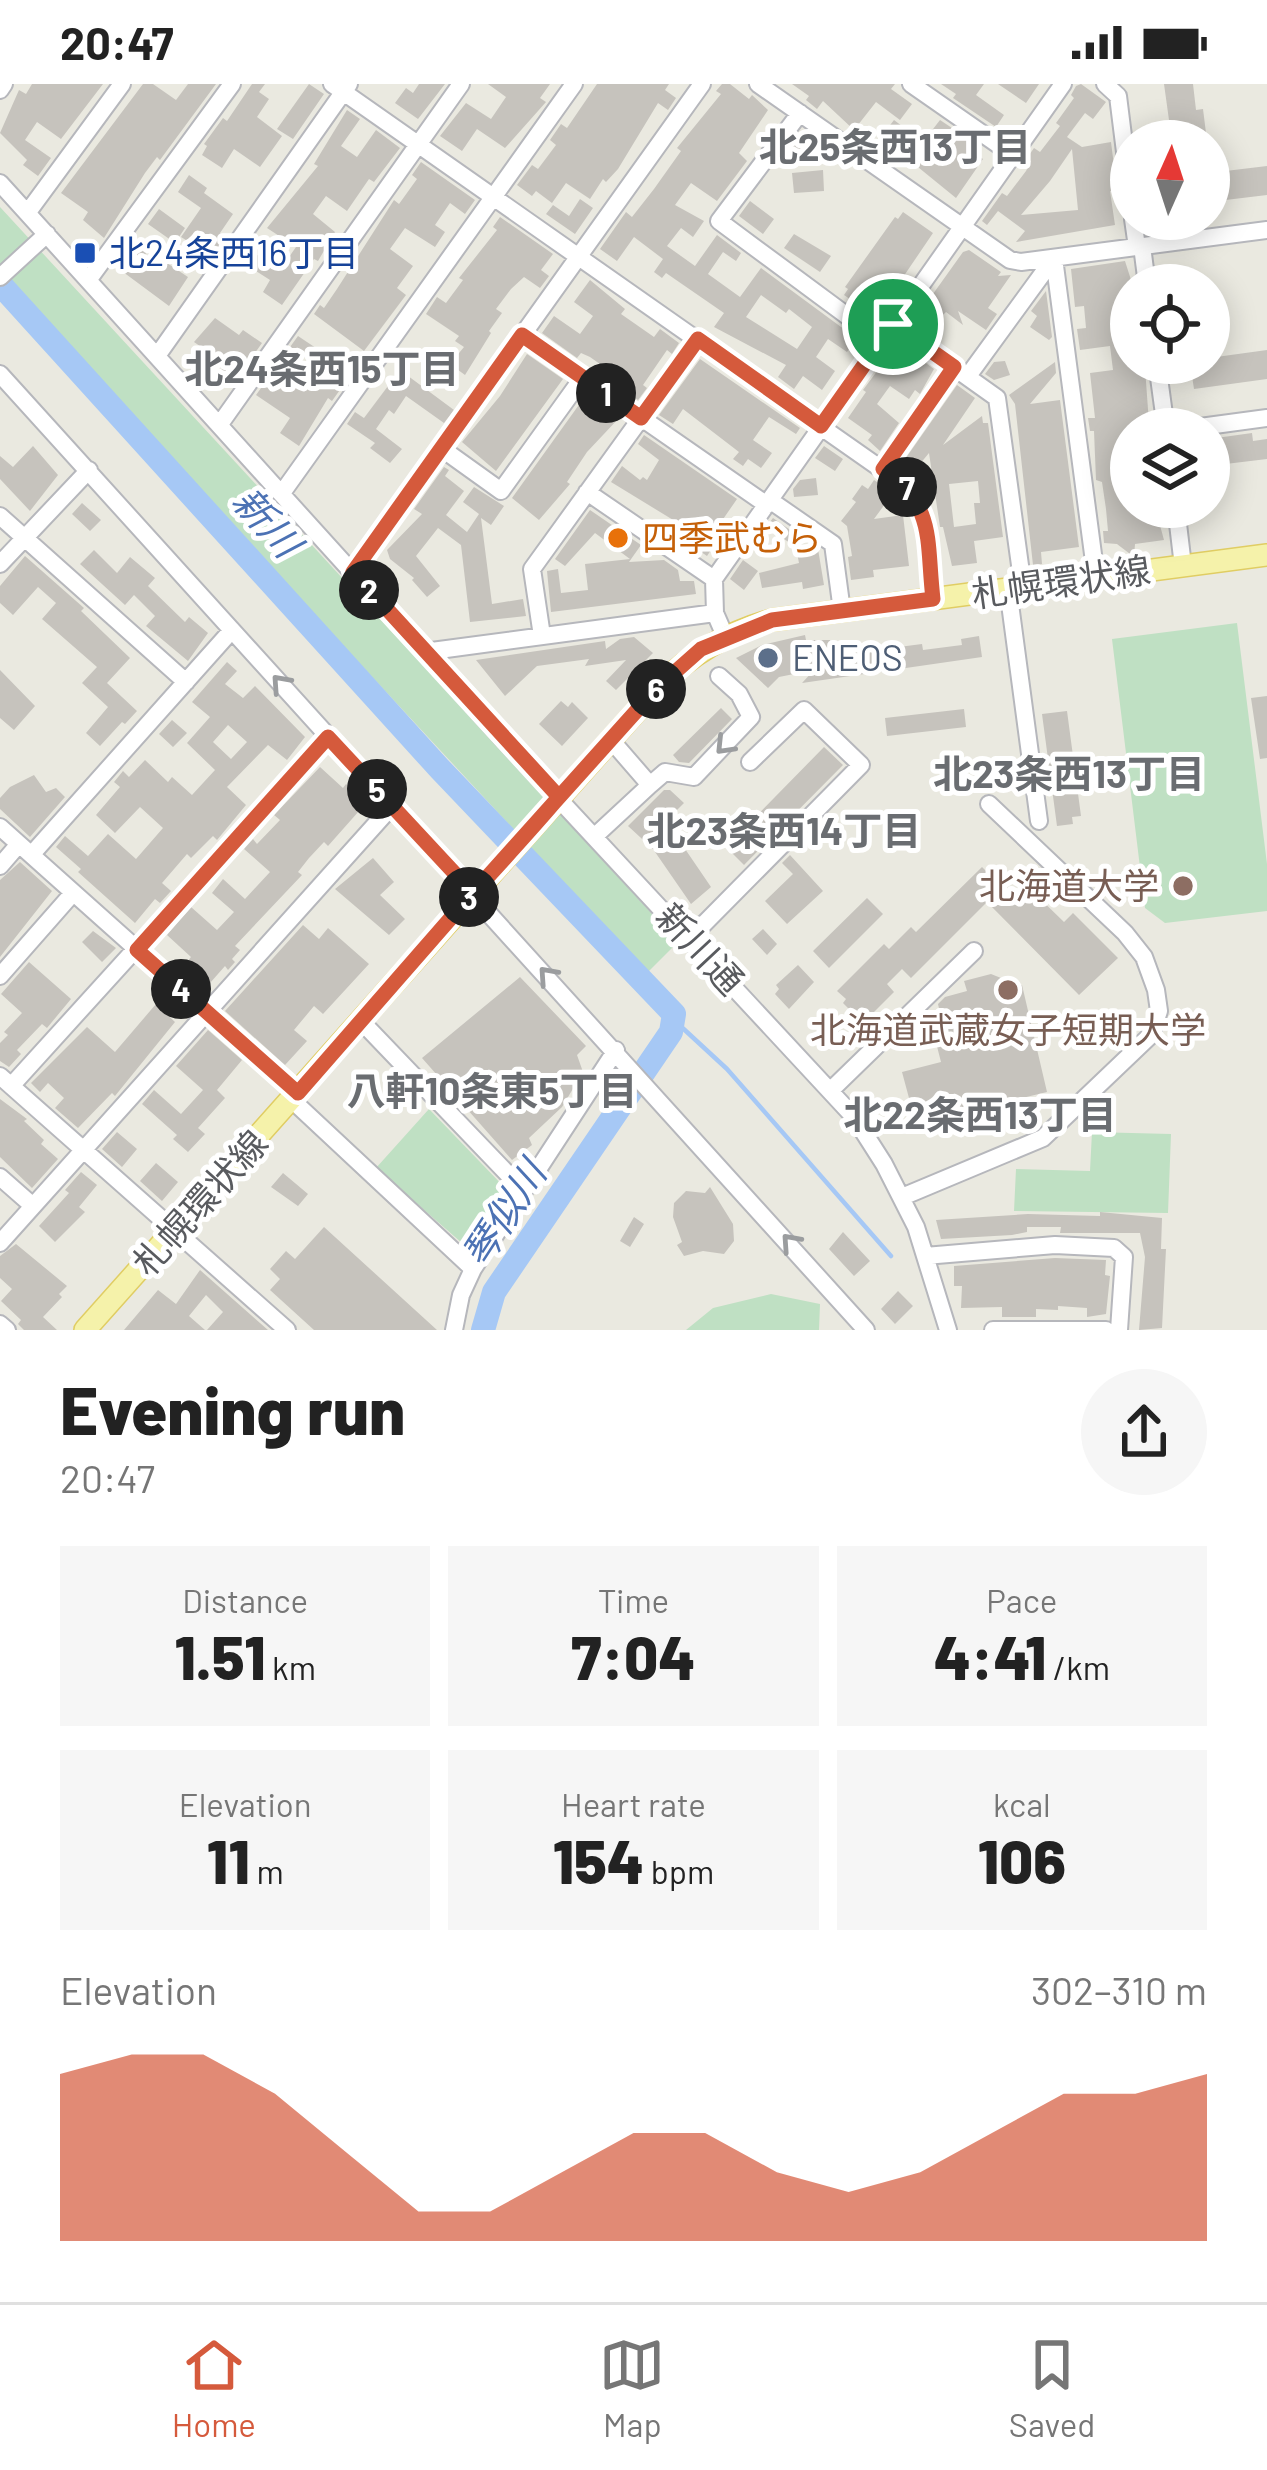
<!DOCTYPE html>
<meta charset="utf-8">
<style>
:root{--surface:#fff;--page:#f6f6f6;--text:#222;--muted:#767676;--line:#e0e0e0;--accent:#d55a3c}
body{margin:0;font-family:Barlow,"Noto Sans JP",sans-serif;background:var(--page);color:var(--text);height:100vh;display:flex;flex-direction:column;font-size:45px;white-space:nowrap}
*{box-sizing:border-box;margin:0}
p{font-size:39px;color:var(--muted)}
.icon{flex:none;width:66px;height:66px;fill:none;stroke:currentColor;stroke-width:2;stroke-linecap:round;stroke-linejoin:round}
.map{position:relative;height:1246px;overflow:hidden}
.panel{display:flex;flex-direction:column;background:var(--surface);flex:1}
.panel>*{flex:none}
.needle{width:78px;rotate:3deg}
.tools{position:absolute;left:1110px;top:36px;display:grid;gap:24px}
.tools a{display:grid;place-items:center;width:120px;height:120px;border-radius:50%;background:var(--surface);box-shadow:0 6px 30px #0003;font-size:60px}
.pin{position:absolute;display:grid;place-items:center;width:102px;height:102px;color:#fff;margin:-51px;border:6px solid #fff;border-radius:50%;box-shadow:0 3px 12px #0007}
.km{position:absolute;width:60px;height:60px;margin:-30px;border-radius:50%;background:#222;color:#fff;font-size:33px;line-height:60px;text-align:center}
.round{display:grid;place-items:center;flex:none;width:126px;height:126px;border-radius:63px;background:var(--page)}
.overview{display:flex;align-items:center;justify-content:space-between;height:204px;padding:0 60px}
h1{font-size:66px;font-weight:800;line-height:90px}
.metrics{display:grid;grid-template-columns:repeat(3,1fr);gap:18px;height:204px;padding:12px 60px}
.metrics div{display:grid;align-content:center;border-radius:0px;background:var(--page);text-align:center}
.metrics b{font-size:60px;font-weight:800}
.metrics small{font-size:33px;font-weight:400}
.metrics p{font-size:33px}
.chart{height:336px;padding:24px 60px}
.chart p{display:flex;justify-content:space-between}
.chart svg{width:100%;height:216px;margin-top:12px;fill:var(--accent);opacity:.7}
.status{display:flex;justify-content:space-between;align-items:center;height:84px;padding:0 60px;background:var(--surface);direction:ltr}
.status svg{height:33px;fill:currentColor}
.dock{display:flex;justify-content:space-around;align-items:center;height:168px;border-top:3px solid var(--line);background:var(--surface);font-size:33px;color:var(--muted)}
.dock a{display:grid;justify-items:center;gap:6px}
.dock .active{color:var(--accent)}
.map>svg:first-child{display:block}
.green{fill:#bfe0c3}
.lines{fill:none;stroke-linecap:round;stroke-linejoin:round}
.stream{stroke:#a6c8f5;stroke-width:4.5}
.river{stroke:#a6c8f5;stroke-width:24}
.building{fill:#c6c3bd;fill-rule:evenodd}
.minor-casing{stroke:#b6b7bc;stroke-width:20}
.major-casing{stroke:#e0cd63;stroke-width:24}
.minor{stroke:#fff;stroke-width:16}
.major{stroke:#f5f2aa;stroke-width:21}
.oneway{stroke:#9b9d9f}
.route-casing{stroke:#fff;stroke-width:24}
.route{stroke:#d55a3c;stroke-width:15}
.transit-dot{fill:#1a4fb4;stroke:#fff;stroke-width:4.5}
.food-dot{fill:#e8710a;stroke:#fff;stroke-width:4.5}
.service-dot{fill:#5c6f8a;stroke:#fff;stroke-width:4.5}
.education-dot{fill:#8d6e63;stroke:#fff;stroke-width:4.5}
.labels{text-anchor:middle;stroke-width:10;stroke-linejoin:round;paint-order:stroke}
.transit-label{font-size:36px;fill:#164399;stroke:#fff;text-anchor:start}
.food-label{font-size:36px;fill:#c56008;stroke:#fff;text-anchor:start}
.street-label{font-size:36px;fill:#595b5f;stroke:#fff}
.service-label{font-size:36px;fill:#4e5e75;stroke:#fff;text-anchor:start}
.education-label{font-size:36px;fill:#785e54;stroke:#fff;text-anchor:end}
.neighbourhood-label{font-size:39px;font-weight:bold;fill:#6a6d71;stroke:#fff}
.water-label{font-size:39px;font-style:italic;fill:#4c72b4;stroke:#fff}
</style>
<div class="status"><b>20:47</b><svg viewBox="0 0 49 12"><path d="M0 12V9h3v3zM5 12V6h3v6zM10 12V3h3v9zM15 12V0h3v12zM26 1h20v11H26zM47 4h2v5h-2z"/></svg></div>
<div class="map">
<svg width="1267" height="1246" viewBox="0 0 1267 1246">
<rect width="100%" height="100%" fill="#eae9e0"/>
<!-- green -->
<path class="green" d="M0 123 678 858 647 889 0 192Z
M1237 539 1267 780V827L1165 839 1145 824 1112 555Z
M429 1025 507 1106 470 1166 376 1084Z
M1092 1048 1171 1050 1168 1129 1014 1127 1016 1085 1090 1087Z
M771 1210 820 1220 819 1246H686L713 1224Z"/>
<g class="lines">
<!-- stream -->
<path class="stream" d="M675 937 727 985 891 1172"/>
<!-- river -->
<path class="river" d="M0 200 440 685 674 930 671 948 494 1208 483 1246"/>
</g>
<!-- building -->
<path class="building" d="M32 0H103L61 55 37 38 25 56 51 74 38 92 23 81 27 76 0 49 19 6 26 10Z
M143 0H153L176 16 188 0H216L160 76 157 73 145 89 104 154 83 136 88 128 61 109Z
M252 0H265L259 8 269 15 257 33 282 52 260 83 234 65 222 84 202 71 207 62 204 60 223 34 227 37Z
M309 0 324 10 293 55 277 45Z
M419 0H445L418 35 395 19 406 4 413 9Z
M488 0H550L540 14 546 18 505 64 477 45 462 67 440 52 466 19 491 35 506 13Z
M597 0H669L665 6 676 14 668 26 658 19 618 85 606 98 603 95 590 115 566 99 552 119 536 107 532 112 517 101 532 81 538 85 556 61 550 56 561 40 567 44Z
M722 0H730L749 15 752 11 768 26 739 69 747 77 717 117 691 99 675 121 704 137 693 153 681 144 667 162 695 182 717 151 741 169 736 177 723 168 708 190 740 213 761 184 856 254 847 268 828 255 816 273 835 287 822 306 803 292 794 305 778 293 786 281 714 243 724 229 666 189 662 194 654 188 663 175 634 153 617 177 600 165 626 128 632 133 654 105 681 67 677 64 721 10 716 7ZM761 211 786 229 789 225 812 243 797 265 746 233Z
M792 0H895L891 5 912 20 900 36 876 18 854 46 823 17 817 25 806 16 809 12Z
M941 0H984L976 11 1004 31 996 43 953 14 956 10Z
M998 0H1039L1026 19Z
M1081 0 1106 18 1093 35 1085 29 1067 53 1082 63 1111 58 1117 106 1110 107 1115 141 1016 158 1025 147 998 127 987 141 982 137 1002 109 1007 112 1026 87 1031 77 1027 74 1034 64 1040 68 1060 42 1056 39 1074 14 1071 11 1076 2ZM1072 65 1078 126 1021 131 1050 97Z
M1164 0H1193L1196 26 1203 25 1207 57H1178L1175 36H1169Z
M347 26 360 35 341 62 357 73 376 46 400 64 374 98 369 95 347 127 326 112 313 130 335 148 318 177 314 175 282 221 263 208 270 196 240 177 248 165 280 186 296 163 267 144 318 82 314 80Z
M894 36 923 58 940 36 976 60 971 67 983 75 956 114 881 53Z
M802 48 809 54 804 61 809 65 802 75 789 65Z
M421 78 475 116 465 130 450 119 435 141 445 148 435 163 405 144 390 165 413 182 397 204 406 211 364 267 314 230 320 221 324 224 337 205 394 116 399 120 417 95 412 91Z
M1267 82V111L1209 118V89Z
M823 86 824 107 794 109 792 89Z
M189 91 207 104 204 109 233 130 220 149 226 153 212 172 181 153 201 124 178 108Z
M580 115 593 124 575 150 546 130 553 121 569 132Z
M750 117 774 135 763 150 739 132Z
M159 125 185 144 175 159 148 140Z
M903 128 933 149 876 233 844 211 848 205 845 203 895 133 898 135Z
M500 133 553 170 541 186 549 192 540 204 524 193 511 205 496 225 502 229 489 247 491 249 465 291 450 280 464 263 455 257 459 252 426 230 437 213 446 219 463 196 459 194 497 146 493 143Z
M794 150 831 172 820 188 784 164Z
M132 157 147 168 142 174 161 187 167 179 188 193 169 222 115 182Z
M969 166 1001 188 998 192 1011 191 988 224 997 230 986 246 958 227 963 241 946 228 926 247 913 238 963 168Z
M1125 177 1131 196V286L1145 284 1149 339H1144V345H1131V367L1120 368 1124 398H1131V423H1155L1164 456 1135 460 1134 473 1117 460 1104 459 1103 447H1108L1106 425 1102 398 1096 396 1094 347H1090L1088 334H1095L1090 289 1113 286 1110 262 1080 266 1077 245 1086 244 1084 222 1075 223 1071 185Z
M590 196 625 225 621 230 654 253 660 245 679 259 672 270 667 266 643 301 647 304 638 316 617 301 621 295 590 273 581 269 577 274 542 249 554 232 580 250 593 232 574 218Z
M1046 207 1052 253 1049 256 1030 243 1037 232 1031 227Z
M215 234 239 251 243 246 262 259 234 298 220 288 226 280 194 258Z
M298 252 319 266 311 278 290 263Z
M898 259 934 285 920 310 915 306 909 315 890 302 877 320 899 339 880 367 868 356 872 351 848 334 866 308 863 306Z
M1267 266V295L1194 305 1190 279H1209V274Z
M527 270 563 295 496 387 462 358 500 312Z
M700 275 800 344 796 350 769 333 753 356 772 369 761 384 748 375 743 382 733 375 739 368 683 325 673 340 659 331Z
M1005 277 1010 291 994 296 985 290 994 278Z
M1055 278 1056 289 1030 320 1060 316 1079 463 1041 468 1042 480 1033 481 1015 320 1009 311Z
M316 285 342 303 332 317 328 314 299 362 280 349 290 334 256 311 274 286 301 305Z
M400 286 454 326 444 339 406 312 394 330 389 326 376 345 402 365 390 379 370 364 375 359 347 340 355 328 364 334Z
M957 301 975 314 943 361 982 332 983 339H988L1003 453 974 457 977 479 952 482 943 443H940L929 369 914 387 903 378ZM978 397 980 419H974L976 440 954 443 949 400Z
M586 311 619 334 587 368 567 398 570 400 539 436 512 414Z
M1252 349 1253 357 1267 355V375L1209 382V355Z
M644 351 737 415 719 441 725 445 707 472 679 453 683 442 611 398 622 382 640 396 643 393 647 396 659 376 638 360Z
M33 362 58 391 30 427 0 395V372L13 383Z
M824 362 843 375 835 387 815 374Z
M444 383 449 386 445 392 464 407 446 431 467 448 479 430 463 418 474 403 504 422 491 441 481 434 492 520 523 515 526 532 470 538 461 461 438 444 416 472 440 502 427 513 412 496 414 494 390 475 387 466 422 430 414 425Z
M816 394 818 411 794 413 793 405 800 396Z
M874 396 893 409 874 435 903 431 909 482 873 486 874 493 851 496 848 473 852 472 847 442 841 437 856 418 852 415 862 401 868 405Z
M82 419 101 436 90 447 72 430Z
M590 426 641 461 629 478 664 476 678 486 680 497H694L696 510 551 528 547 487 558 485 561 509 588 506 585 480 630 475 595 449 565 482 555 475Z
M773 434 799 452 793 461 766 443Z
M818 465 824 501 803 505 802 498 762 504 759 489 799 479 797 469Z
M94 466 117 489 130 473 155 494 148 502 185 538 189 533 208 549 188 577 146 542 155 532 134 511 125 521 80 480Z
M25 472 84 524 81 527 130 574 107 599 137 627 125 640 122 638 100 662 86 649 108 623 82 599 97 583 42 535 56 519 38 503 13 531 0 519V502Z
M743 476 758 487 744 506 730 495Z
M805 551 806 556H830L837 571 922 560 923 566 962 561 961 555 979 552 982 573 802 599 814 586 779 593 768 604 736 574 762 561Z
M634 553 653 569 616 606 606 597 626 576 585 582 589 575 537 582 505 612 476 576 605 557 606 565 620 555Z
M227 578 237 587 225 600 243 614 255 602 305 653 287 676 268 661 227 703 246 721 217 756 213 752 191 774 187 770 162 799 171 807 160 819 155 815 135 839 78 788 81 785 56 763 65 752 88 772 108 750 136 775 163 744 140 723 115 749 96 731 120 703 114 698 123 687 129 693 145 676 168 698 172 693 192 711 215 686 187 659 210 633 192 618ZM228 641 247 658 231 675 213 658Z
M0 586 35 622 14 646 0 634Z
M1267 612V674L1260 675 1251 614Z
M561 617 568 623 572 618 588 634 562 662 539 640Z
M721 624 732 635 689 679 679 678 673 671Z
M964 625 966 643 887 652 885 634Z
M1067 627 1081 732 1072 733 1073 740 1057 742 1042 630Z
M172 636 187 649 173 663 159 650Z
M824 663 843 681 744 781 726 763Z
M320 683 343 704 346 700 367 718 328 762 324 758 309 774 298 788 302 791 235 862 240 866 232 875 235 878 228 886 225 882 203 907 180 887 191 873 167 851 191 823 217 846 234 828 212 809 223 795 245 815 270 788 244 765 253 755 257 760 280 736 274 731Z
M34 691 46 708 56 704 65 713 30 753 0 725V714L10 703Z
M664 706H670L684 719 666 737 711 803 691 820 653 765 628 742Z
M790 771 823 807 787 840 765 817 793 790 782 779Z
M373 774 394 798 380 811 405 835 389 851 335 805Z
M20 778 52 807 0 873V796Z
M982 783 1015 816 1028 803 1064 838 1073 829 1118 874 1079 911 987 818 911 894 902 885 887 900 894 908 863 939 843 919 846 915 837 907 884 860 889 865 911 843 916 848Z
M867 814 883 830 829 884 813 867Z
M303 841 319 855 328 844 369 880 323 930 314 922 294 946 307 957 285 981 225 927Z
M763 845 777 860 767 871 752 855Z
M93 847 116 864 102 878 82 858Z
M29 878 71 915 47 944 42 940 17 966 21 970 9 983 0 977V959L8 951 4 948 22 929 1 910Z
M798 881 814 898 789 925 775 910 779 905 776 901Z
M991 890 1001 894 1007 904 1022 901 1047 1008 916 1040 902 988 941 978 930 935 941 933 938 920 945 913 967 907 964 897Z
M520 893 586 962 577 971 583 988 562 1023 529 1054 532 1061 512 1076 422 974Z
M156 920 175 938 115 1012 112 1009 78 1044 55 1024 64 1014 48 999 40 1008 31 999 87 943 115 968Z
M208 946 242 976 217 1006 225 1014 198 1044 205 1050 188 1068 173 1055 177 1051 142 1020 154 1006 181 1030 203 1006 176 982Z
M0 1015 27 1035 24 1037 44 1056 41 1060 58 1075 32 1104 0 1073Z
M117 1048 137 1065 122 1083 102 1065Z
M156 1079 178 1098 162 1117 140 1097Z
M81 1088 97 1101 79 1123 85 1128 55 1158 39 1142 69 1109 65 1106Z
M283 1089 308 1110 298 1122 271 1103Z
M710 1103 733 1140 734 1157 724 1170 703 1167 684 1172 677 1161 682 1158 673 1133 674 1119 686 1107 705 1109Z
M1100 1128 1162 1134 1161 1165H1166L1162 1244 1139 1246 1145 1173 1140 1149H1060L1061 1143H1027V1148L1012 1151 941 1155 936 1136 1028 1130 1100 1132Z
M634 1133 644 1140 630 1163 620 1157Z
M324 1143 437 1246H314L270 1206 280 1195 270 1185 286 1167 295 1175Z
M843 1148 870 1177 854 1192 829 1165Z
M16 1160 67 1202 59 1210 62 1213 43 1233 57 1246H24L18 1240 21 1236 1 1217 12 1205 0 1194V1172Z
M1055 1174 1106 1176 1105 1191 1110 1192 1106 1230 1087 1233V1224L1058 1222V1226L1036 1225V1233H1002V1223L961 1224 962 1202H954V1182Z
M200 1186 268 1246H207L223 1228 206 1211 189 1232 205 1246H124L158 1206 176 1220Z
M898 1207 913 1222 895 1240 881 1225Z"/>
<g class="lines">
<defs>
<path id="minor" d="M332 0 904 401C932 429 928 477 933 515
M758 0 1010 176 1021 178 1267 146
M911 0 1013 71
M1105 0 1118 12 1131 116
M0 6 4 0
M800 29 719 137 881 257
M0 99 503 655 854 1033 884 1080 916 1143 948 1246
M28 128 122 0
M1133 135 1137 163
M1142 162 1147 201
M1054 174 1096 493
M0 193 47 150
M89 195 232 0
M893 240 997 314 1023 503
M522 251 767 421
M157 272 349 0
M1157 279 1166 345
M0 290 866 1246
M968 292 1054 174
M220 340 461 0
M1185 345 1267 334
M441 364 501 407 583 293
M883 385 954 283
M587 408 714 495
M282 409 574 0
M771 417 833 460 842 527
M1176 423 1183 482
M0 432 186 598
M0 480 89 386
M353 488 702 0
M1008 505 1039 737
M542 552 532 485 698 255
M725 552 715 529 714 495 1063 0
M424 568 715 529
M650 701 665 688 694 693 751 633 739 610 719 592
M0 743 298 1009
M595 752 650 701 611 656
M32 770 232 546
M0 782 19 760
M690 854 861 681 804 626 750 678
M0 892 73 809
M362 938 524 1107
M0 992 287 1246
M12 1001 328 653
M830 1007 974 867
M292 1016 473 1185
M0 1093 33 1122
M902 1113 1043 1054 1151 951 1159 927 1156 906 1144 873 1125 849 989 720
M0 1159 392 722
M925 1172 1055 1161 1114 1164 1124 1173 1119 1246
M0 1240 7 1246
M454 1246 461 1211 473 1185 616 966
M993 1246H1106"/>
<path id="major" d="M85 1246 657 604C691 570 726 549 772 536L1267 471"/>
</defs>
<!-- minor casing -->
<use href="#minor" class="minor-casing"/>
<!-- major casing -->
<use href="#major" class="major-casing"/>
<!-- minor -->
<use href="#minor" class="minor"/>
<!-- major -->
<use href="#major" class="major"/>
</g>
<!-- one-way arrows -->
<defs><path id="oneway-chevron" d="M-2-3.5L2.5 0L-2 3.5" fill="none" stroke-width="1.6" stroke-linecap="round" stroke-linejoin="round" transform="scale(3)"/></defs>
<g class="oneway">
<use href="#oneway-chevron" transform="translate(280 599) rotate(-132)"/>
<use href="#oneway-chevron" transform="translate(724 662) rotate(134)"/>
<use href="#oneway-chevron" transform="translate(547 891) rotate(-132)"/>
<use href="#oneway-chevron" transform="translate(790 1158) rotate(-132)"/>
</g>
<g class="lines">
<defs>
<path id="route" d="M893 240 821 342 698 255 641 334 522 251 353 488 559 713C526 752 491 789 457 827L298 1009 137 866 328 653 473 809 657 604 701 565 772 536 933 515C926 455 936 423 883 385L954 283 893 240"/>
</defs>
<!-- route casing -->
<use href="#route" class="route-casing"/>
<!-- route -->
<use href="#route" class="route"/>
</g>
<!-- markers -->
<rect class="transit-dot" x="73" y="157" width="24" height="24" rx="6"/>
<circle class="food-dot" cx="618" cy="454" r="12"/>
<circle class="service-dot" cx="768" cy="574" r="12"/>
<g class="education-dot">
<circle cx="1183" cy="802" r="12"/>
<circle cx="1008" cy="906" r="12"/>
</g>
<g class="labels">
<!-- transit labels -->
<g class="transit-label">
<text x="109" y="182">北24条西16丁目</text>
</g>
<!-- food labels -->
<g class="food-label">
<text x="642" y="467">四季武むら</text>
</g>
<!-- street labels -->
<g class="street-label">
<text transform="translate(1061 498) rotate(-8)" y="13">札幌環状線</text>
<text transform="translate(700 865) rotate(47)" y="13">新川通</text>
<text transform="translate(200 1119) rotate(-48)" y="13">札幌環状線</text>
</g>
<!-- service labels -->
<g class="service-label">
<text x="792" y="587">ENEOS</text>
</g>
<!-- education labels -->
<g class="education-label">
<text x="1159" y="815">北海道大学</text>
<text x="1008" y="959" text-anchor="middle">北海道武蔵女子短期大学</text>
</g>
<!-- neighbourhood labels -->
<g class="neighbourhood-label">
<text x="895" y="77">北25条西13丁目</text>
<text x="322" y="299">北24条西15丁目</text>
<text x="1069" y="704">北23条西13丁目</text>
<text x="784" y="761">北23条西14丁目</text>
<text x="492" y="1021">八軒10条東5丁目</text>
<text x="980" y="1045">北22条西13丁目</text>
</g>
<!-- water labels -->
<g class="water-label">
<text transform="translate(267 438) rotate(48)" y="14">新川</text>
<text transform="translate(504 1130) rotate(-57)" y="14">琴似川</text>
</g>
</g>
</svg>
<div class="tools">
<a><svg class="needle" viewBox="-14 -14 28 28"><path d="M0-13l5 13h-10z" fill="#e53935"/><path d="M0 13l5-13h-10z" fill="#767676"/></svg></a>
<a><svg class="icon" aria-label="locate" viewBox="0 0 24 24"><circle cx="12" cy="12" r="6"/><path d="M12 2v4M12 18v4M2 12h4M18 12h4"/></svg></a>
<a><svg class="icon" aria-label="layers" viewBox="0 0 24 24"><path d="M12 4l9 5-9 5-9-5zM3 14l9 5 9-5"/></svg></a>
</div>
<div class="pin" style="left:893px;top:240px;background:#1e9e55"><svg class="icon" aria-label="arrive" viewBox="0 0 24 24"><path d="M6 21V4h12l-3 4 3 4H6"/></svg></div>
<b class="km" style="left:606px;top:309px">1</b>
<b class="km" style="left:369px;top:506px">2</b>
<b class="km" style="left:469px;top:813px">3</b>
<b class="km" style="left:181px;top:905px">4</b>
<b class="km" style="left:377px;top:705px">5</b>
<b class="km" style="left:656px;top:605px">6</b>
<b class="km" style="left:907px;top:403px">7</b>
</div>
<section class="panel">
<div class="overview"><div><h1>Evening run</h1><p>20:47</p></div><a class="round"><svg class="icon" aria-label="share" viewBox="0 0 24 24"><path d="M12 15V3M7 8l5-5 5 5M5 13v7h14v-7"/></svg></a></div>
<div class="metrics">
<div><p>Distance</p><b>1.51<small> km</small></b></div>
<div><p>Time</p><b>7:04</b></div>
<div><p>Pace</p><b>4:41<small> /km</small></b></div>
</div>
<div class="metrics">
<div><p>Elevation</p><b>11<small> m</small></b></div>
<div><p>Heart rate</p><b>154<small> bpm</small></b></div>
<div><p>kcal</p><b>106</b></div>
</div>
<div class="chart"><p><span>Elevation</span>302–310 m</p>
<svg viewBox="0 0 160 44" preserveAspectRatio="none"><path d="M0 44V10L10 6L20 6L30 14L40 26L50 38L60 38L70 30L80 22L90 22L100 30L110 34L120 30L130 22L140 14L150 14L160 10V44z"/></svg>
</div>
</section>
<nav class="dock">
<a class="active"><svg class="icon" aria-label="home" viewBox="0 0 24 24"><path d="M3 11l9-7 9 7M6 9v11h12V9"/></svg>Home</a>
<a><svg class="icon" aria-label="map" viewBox="0 0 24 24"><path d="M3 6l6-2 6 2 6-2v14l-6 2-6-2-6 2zM9 4v14M15 6v14"/></svg>Map</a>
<a><svg class="icon" aria-label="saved" viewBox="0 0 24 24"><path d="M7 4h10v16l-5-4-5 4z"/></svg>Saved</a>
</nav>
